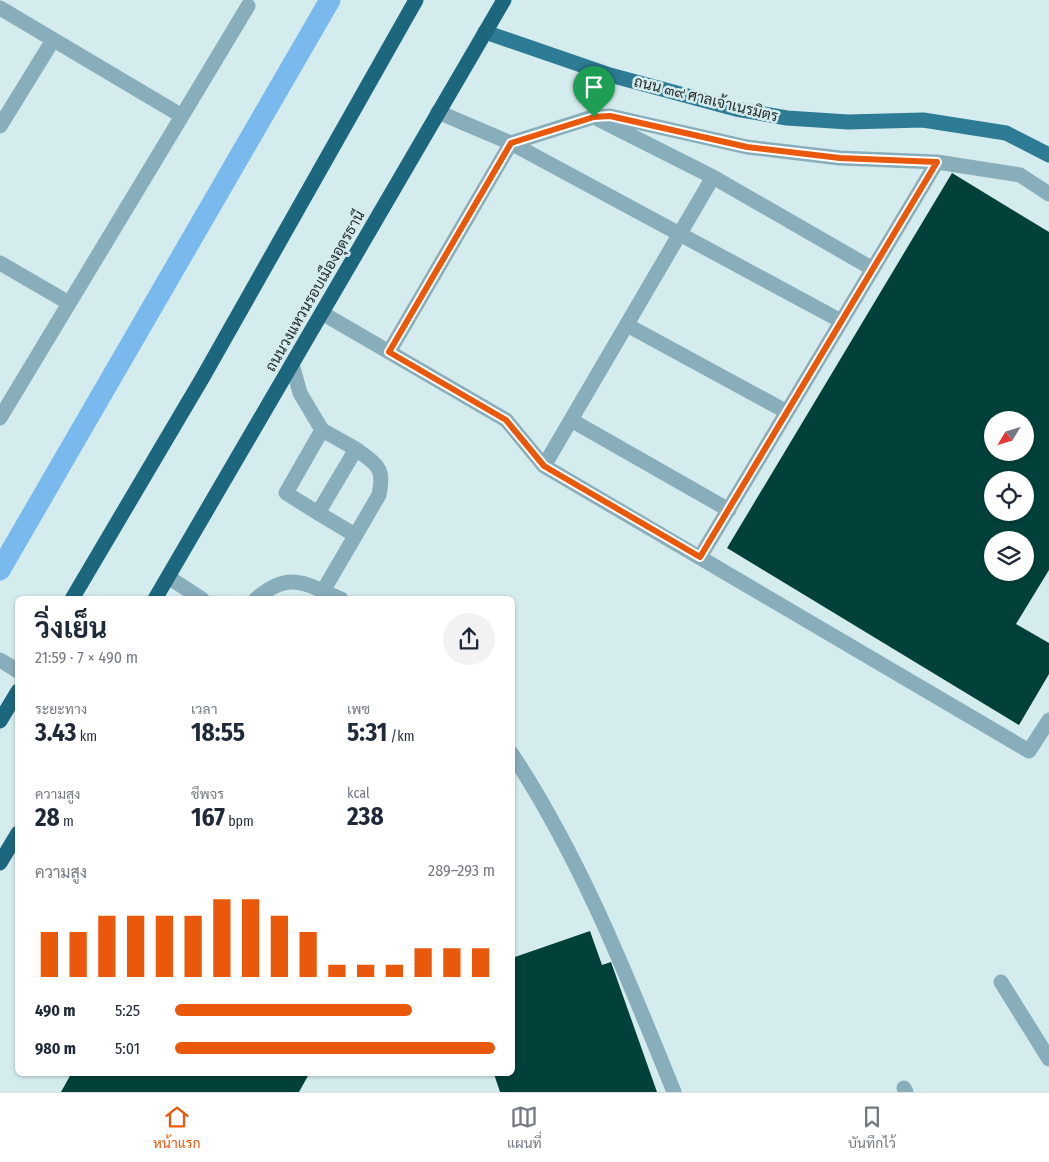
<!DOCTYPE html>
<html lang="th">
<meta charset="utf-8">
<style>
:root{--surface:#fff;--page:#f2f2f3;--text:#1f2937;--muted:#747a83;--line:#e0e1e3;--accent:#ea580c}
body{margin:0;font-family:"Fira Sans Condensed",Sarabun,sans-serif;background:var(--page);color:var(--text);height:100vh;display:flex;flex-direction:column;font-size:19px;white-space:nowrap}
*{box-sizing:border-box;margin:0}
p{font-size:16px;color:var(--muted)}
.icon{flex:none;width:28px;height:28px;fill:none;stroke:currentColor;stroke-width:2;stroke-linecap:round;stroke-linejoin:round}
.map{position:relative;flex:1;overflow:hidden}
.panel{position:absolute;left:15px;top:596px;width:500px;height:480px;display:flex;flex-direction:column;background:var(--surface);border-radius:8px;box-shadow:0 1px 4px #0004}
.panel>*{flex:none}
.needle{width:32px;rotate:232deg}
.controls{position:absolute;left:984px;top:411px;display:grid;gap:10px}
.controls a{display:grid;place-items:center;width:50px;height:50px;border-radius:50%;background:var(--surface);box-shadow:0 1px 4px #0004;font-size:25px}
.pin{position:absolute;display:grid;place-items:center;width:42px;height:42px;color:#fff;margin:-51px -21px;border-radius:50% 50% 50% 0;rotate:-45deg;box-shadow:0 0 5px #0007}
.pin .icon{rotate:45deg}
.round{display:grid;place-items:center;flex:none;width:52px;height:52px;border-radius:26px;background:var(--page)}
.summary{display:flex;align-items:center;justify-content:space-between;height:85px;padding:0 20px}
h1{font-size:28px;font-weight:700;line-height:38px}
.stats{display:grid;grid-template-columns:repeat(3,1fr);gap:8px;height:85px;padding:5px 20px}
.stats div{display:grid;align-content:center}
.stats b{font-size:25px;font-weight:700}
.stats small{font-size:14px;font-weight:400}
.stats p{font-size:14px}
.chart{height:140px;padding:10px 20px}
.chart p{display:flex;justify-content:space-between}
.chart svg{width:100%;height:90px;margin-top:5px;stroke:var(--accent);stroke-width:6}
ul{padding:0 20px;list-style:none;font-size:16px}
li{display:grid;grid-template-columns:80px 60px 1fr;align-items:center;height:38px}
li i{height:12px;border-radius:6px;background:var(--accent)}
.dock{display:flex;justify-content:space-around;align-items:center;height:70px;border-top:1px solid var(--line);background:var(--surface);font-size:14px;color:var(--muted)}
.dock a{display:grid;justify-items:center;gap:2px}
.dock .active{color:var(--accent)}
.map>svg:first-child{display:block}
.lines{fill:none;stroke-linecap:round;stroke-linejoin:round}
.canal{stroke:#7ab9ed;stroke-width:21}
.building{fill:#02413a;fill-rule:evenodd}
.minor{stroke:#88adbb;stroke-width:15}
.major{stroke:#2d7b95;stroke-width:15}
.highway{stroke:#1c677e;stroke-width:15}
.route-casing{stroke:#fff;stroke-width:10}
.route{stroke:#ea580c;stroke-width:6}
.labels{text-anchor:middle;stroke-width:5;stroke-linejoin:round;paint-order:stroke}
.street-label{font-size:15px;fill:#252d2e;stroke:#d5ecee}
</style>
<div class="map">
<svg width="1049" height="1092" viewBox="0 0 1049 1092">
<rect width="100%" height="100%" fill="#d5ecee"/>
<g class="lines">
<!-- canal -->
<path class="canal" d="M0 570 330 0"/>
</g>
<!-- building -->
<path class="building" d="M952 173 1049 232V570L1016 624 1049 643V674L1019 725 727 548ZM992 420H1025V452H992ZM992 480H1025V512H992ZM992 540H1025V572H992Z
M590 931 602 965 611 962 657 1092H500L494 1074H512V958Z
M71 1074H309L299 1092H61Z"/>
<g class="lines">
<!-- minor -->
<path class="minor" d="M0 8 182 116 248 6
M438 112 511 143 593 117 610 116 747 147 840 158 937 162 1020 175 1049 194
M598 119 713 177 873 269
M0 126 53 40
M0 263 69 303
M322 313 506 420 544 466 1029 751 1049 720
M627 325 787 412
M389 352 511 143 841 321
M292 364 300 393 322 430 356 449 318 513 286 493 322 430
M0 418 182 116
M571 420 729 510
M544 466 713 177
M318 513 355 535
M700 557 937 162
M168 577 202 599
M323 591 379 495C385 467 377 465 356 449
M256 599C290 570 305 584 341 599
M0 660 18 671
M512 754C581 859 627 976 674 1092
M1001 982 1049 1059
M904 1088 906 1092"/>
<!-- major -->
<path class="major" d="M485 32 610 75 736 109 787 118 848 122 923 120 1006 133 1049 155"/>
<!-- highway -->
<path class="highway" d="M72 599 203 377 416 0
M155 599 504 0
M0 721 18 691
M0 863 18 833"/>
</g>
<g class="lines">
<defs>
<path id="route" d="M610 116 747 147 840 158 937 162 700 557 544 466 506 420 389 352 511 143 594 117Z"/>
</defs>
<!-- route casing -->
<use href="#route" class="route-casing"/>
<!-- route -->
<use href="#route" class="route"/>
</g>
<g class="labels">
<!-- street labels -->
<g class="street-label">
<text transform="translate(706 99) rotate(14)" y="5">ถนน ๓๙ ศาลเจ้าเนรมิตร</text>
<text transform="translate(315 291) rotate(-60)" y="5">ถนนวงแหวนรอบเมืองอุดรธานี</text>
</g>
</g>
</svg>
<div class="controls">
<a><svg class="needle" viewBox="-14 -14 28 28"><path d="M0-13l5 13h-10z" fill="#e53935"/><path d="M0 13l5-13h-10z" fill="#747a83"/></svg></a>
<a><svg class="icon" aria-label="locate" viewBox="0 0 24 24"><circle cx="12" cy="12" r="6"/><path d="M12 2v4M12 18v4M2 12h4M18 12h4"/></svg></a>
<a><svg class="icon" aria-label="layers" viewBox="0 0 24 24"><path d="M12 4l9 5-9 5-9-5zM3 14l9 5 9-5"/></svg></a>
</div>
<div class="pin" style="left:594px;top:117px;background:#1e9e55"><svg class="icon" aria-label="arrive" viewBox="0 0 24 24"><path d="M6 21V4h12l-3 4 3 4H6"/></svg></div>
<section class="panel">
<div class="summary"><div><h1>วิ่งเย็น</h1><p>21:59 · 7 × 490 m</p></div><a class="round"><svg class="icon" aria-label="share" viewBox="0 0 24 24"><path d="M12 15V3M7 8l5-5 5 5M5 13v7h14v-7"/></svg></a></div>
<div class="stats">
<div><p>ระยะทาง</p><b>3.43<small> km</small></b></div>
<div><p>เวลา</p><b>18:55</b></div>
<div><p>เพซ</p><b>5:31<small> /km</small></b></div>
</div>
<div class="stats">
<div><p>ความสูง</p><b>28<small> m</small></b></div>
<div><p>ชีพจร</p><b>167<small> bpm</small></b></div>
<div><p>kcal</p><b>238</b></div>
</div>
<div class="chart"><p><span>ความสูง</span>289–293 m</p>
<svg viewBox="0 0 160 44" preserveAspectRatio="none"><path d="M5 44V22M15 44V22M25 44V14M35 44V14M45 44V14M55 44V14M65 44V6M75 44V6M85 44V14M95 44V22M105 44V38M115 44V38M125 44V38M135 44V30M145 44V30M155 44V30"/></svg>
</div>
<ul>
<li><b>490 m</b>5:25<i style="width:74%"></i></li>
<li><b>980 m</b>5:01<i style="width:100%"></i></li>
</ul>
</section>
</div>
<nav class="dock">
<a class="active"><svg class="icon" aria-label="home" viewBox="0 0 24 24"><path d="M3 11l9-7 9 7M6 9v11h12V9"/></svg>หน้าแรก</a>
<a><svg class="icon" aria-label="map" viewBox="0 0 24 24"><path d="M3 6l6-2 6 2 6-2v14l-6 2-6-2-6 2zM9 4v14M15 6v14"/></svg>แผนที่</a>
<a><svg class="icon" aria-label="saved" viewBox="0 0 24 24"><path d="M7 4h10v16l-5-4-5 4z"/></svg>บันทึกไว้</a>
</nav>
